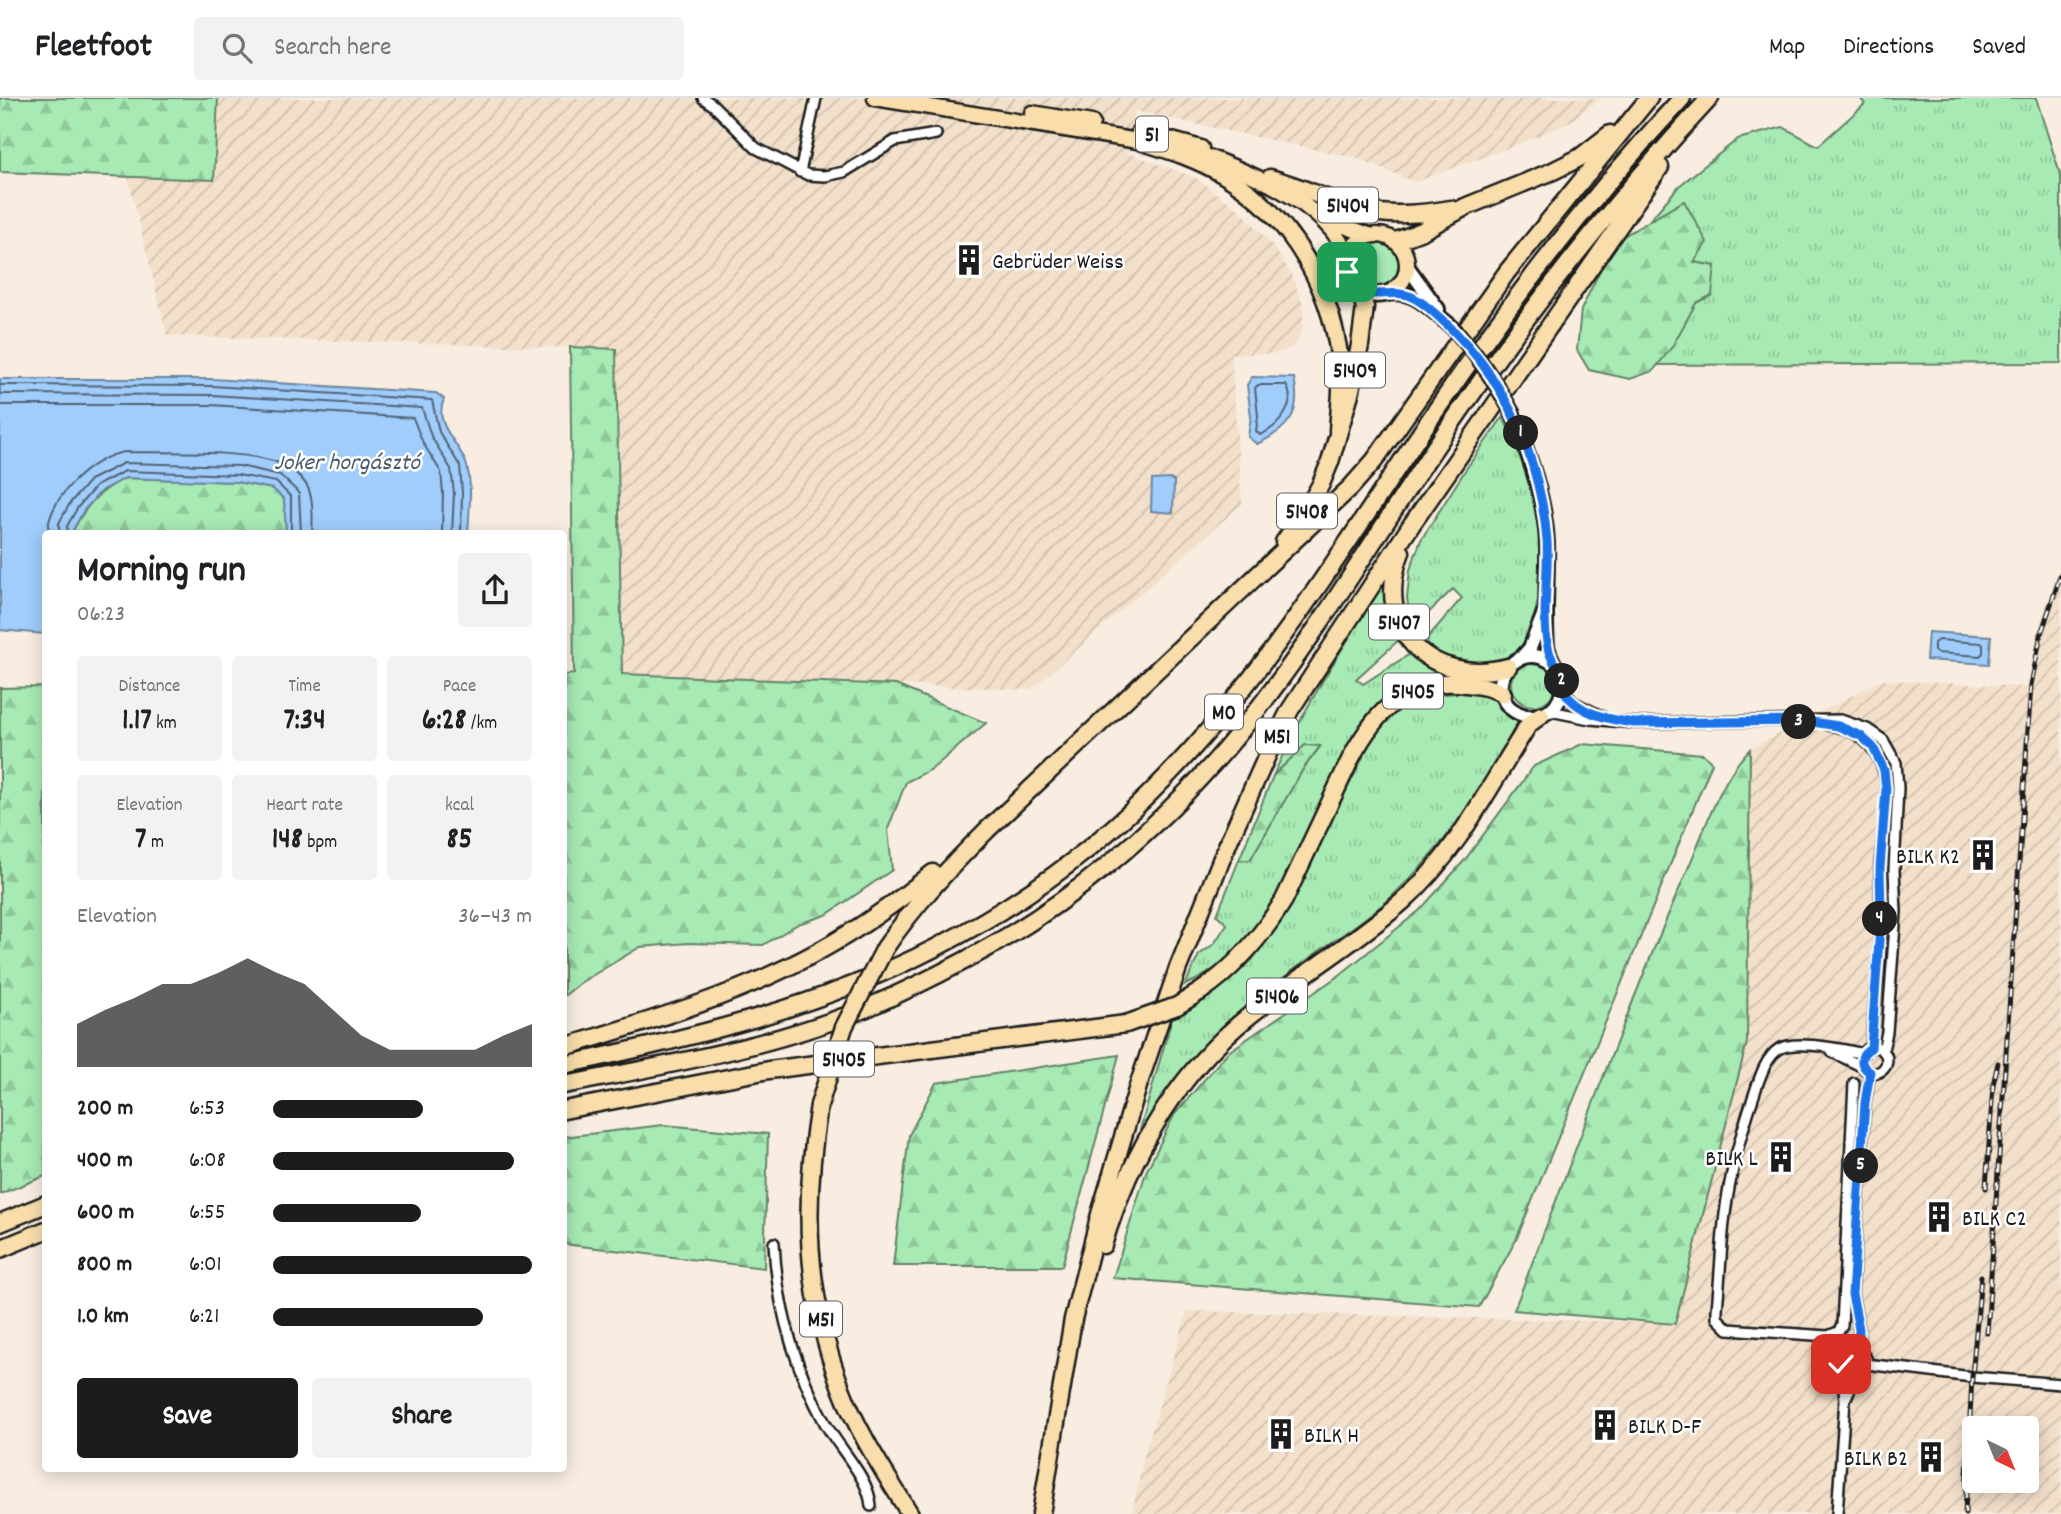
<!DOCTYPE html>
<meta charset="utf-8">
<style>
:root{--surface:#fff;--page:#f2f2f2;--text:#202124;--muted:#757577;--line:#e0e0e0;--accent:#1c1c1c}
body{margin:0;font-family:Dekko,sans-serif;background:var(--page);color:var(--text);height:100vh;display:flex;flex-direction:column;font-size:26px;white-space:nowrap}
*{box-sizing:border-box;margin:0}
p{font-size:23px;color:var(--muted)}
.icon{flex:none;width:38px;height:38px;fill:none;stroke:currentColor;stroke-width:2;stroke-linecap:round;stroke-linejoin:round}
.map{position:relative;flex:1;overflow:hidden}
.details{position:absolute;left:42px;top:432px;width:525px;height:942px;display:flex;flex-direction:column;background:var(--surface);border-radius:7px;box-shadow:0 4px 18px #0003}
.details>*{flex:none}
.needle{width:46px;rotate:137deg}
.fabs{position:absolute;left:1962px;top:1318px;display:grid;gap:14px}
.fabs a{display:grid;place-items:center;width:77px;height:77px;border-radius:7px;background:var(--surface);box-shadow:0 4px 18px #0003;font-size:35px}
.pin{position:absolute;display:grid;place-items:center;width:60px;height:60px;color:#fff;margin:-30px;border-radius:14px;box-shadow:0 4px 10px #0006}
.km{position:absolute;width:35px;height:35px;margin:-18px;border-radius:50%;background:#222;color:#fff;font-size:19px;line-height:35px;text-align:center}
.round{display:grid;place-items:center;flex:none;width:74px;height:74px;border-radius:7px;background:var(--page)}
.headline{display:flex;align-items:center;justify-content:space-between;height:119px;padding:0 35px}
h1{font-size:38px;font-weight:700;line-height:52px}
.metrics{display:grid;grid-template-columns:repeat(3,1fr);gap:10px;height:119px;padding:7px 35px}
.metrics div{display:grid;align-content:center;border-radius:7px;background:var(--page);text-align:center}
.metrics b{font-size:30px;font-weight:700}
.metrics small{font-size:19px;font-weight:400}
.metrics p{font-size:19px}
.chart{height:196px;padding:14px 35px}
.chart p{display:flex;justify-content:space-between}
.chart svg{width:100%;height:126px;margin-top:7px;fill:var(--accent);opacity:.7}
.action{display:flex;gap:14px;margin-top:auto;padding:14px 35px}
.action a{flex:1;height:80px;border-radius:7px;background:var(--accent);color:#fff;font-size:28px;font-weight:700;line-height:80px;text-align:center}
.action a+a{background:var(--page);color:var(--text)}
ul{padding:0 35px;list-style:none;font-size:23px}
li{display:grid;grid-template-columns:112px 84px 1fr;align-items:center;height:52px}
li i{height:18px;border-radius:9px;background:var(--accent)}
header{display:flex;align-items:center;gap:42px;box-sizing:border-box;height:98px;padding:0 35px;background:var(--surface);border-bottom:2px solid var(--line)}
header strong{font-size:33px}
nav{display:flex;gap:38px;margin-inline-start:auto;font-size:24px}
.search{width:490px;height:63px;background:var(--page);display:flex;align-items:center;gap:18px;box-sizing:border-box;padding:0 24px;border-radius:7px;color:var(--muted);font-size:26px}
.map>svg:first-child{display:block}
.industrial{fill:url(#industrial-furrows);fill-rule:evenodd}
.grass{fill:url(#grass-tufts);stroke:#628368;stroke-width:2}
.forest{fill:url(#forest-firs);stroke:#628368;stroke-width:2}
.water{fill:#a0cdfb;stroke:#6b86a2;stroke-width:2}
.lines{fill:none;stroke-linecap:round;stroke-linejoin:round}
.shore{stroke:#516375;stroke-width:2}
.street-casing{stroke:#1c1c1c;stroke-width:14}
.secondary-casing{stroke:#1c1c1c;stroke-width:18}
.primary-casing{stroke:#1c1c1c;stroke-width:19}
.highway-casing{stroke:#1c1c1c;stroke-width:21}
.street{stroke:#fff;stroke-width:9}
.secondary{stroke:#fff;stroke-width:12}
.primary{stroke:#f9deab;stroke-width:14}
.highway{stroke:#f9deab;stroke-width:16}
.rail-casing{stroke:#1c1c1c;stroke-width:5}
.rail{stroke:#fff;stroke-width:2.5;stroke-dasharray:8;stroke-linecap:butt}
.secondary-bridge-casing{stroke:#1c1c1c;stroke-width:18;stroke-linecap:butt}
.highway-bridge-casing{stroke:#1c1c1c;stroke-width:21;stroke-linecap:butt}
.secondary-bridge{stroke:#fff;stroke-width:12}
.highway-bridge{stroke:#f9deab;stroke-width:16}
.route-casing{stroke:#fff;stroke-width:14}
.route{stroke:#1a73e8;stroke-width:9}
.labels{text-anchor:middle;stroke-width:5;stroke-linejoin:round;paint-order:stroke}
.shield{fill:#fff;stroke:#606060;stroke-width:2}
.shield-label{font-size:21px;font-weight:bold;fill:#1c1c1c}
.poi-label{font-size:23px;fill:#1c1c1c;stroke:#fff;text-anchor:start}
.water-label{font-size:24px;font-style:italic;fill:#4a5a6a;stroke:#fff}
</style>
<header>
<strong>Fleetfoot</strong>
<div class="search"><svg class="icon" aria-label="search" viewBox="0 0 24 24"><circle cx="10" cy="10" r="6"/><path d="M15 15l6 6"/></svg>Search here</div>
<nav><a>Map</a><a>Directions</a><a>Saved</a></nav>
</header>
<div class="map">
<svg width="2061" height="1416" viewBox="0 0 2061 1416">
<defs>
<pattern id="industrial-furrows" width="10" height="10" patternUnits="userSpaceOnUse" patternTransform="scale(1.75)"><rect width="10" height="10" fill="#f3e0cb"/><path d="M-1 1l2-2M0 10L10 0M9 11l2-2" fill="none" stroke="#d0c0ae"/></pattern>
<pattern id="grass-tufts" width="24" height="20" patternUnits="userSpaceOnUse" patternTransform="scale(1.75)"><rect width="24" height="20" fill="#a7eab4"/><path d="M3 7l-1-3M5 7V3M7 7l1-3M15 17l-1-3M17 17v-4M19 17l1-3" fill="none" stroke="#8fc89a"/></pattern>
<pattern id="forest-firs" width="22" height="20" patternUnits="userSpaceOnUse" patternTransform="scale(1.75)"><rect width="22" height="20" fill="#a7eab4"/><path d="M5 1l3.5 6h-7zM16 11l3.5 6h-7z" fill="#8fc89a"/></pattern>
</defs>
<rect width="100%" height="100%" fill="#f8ede0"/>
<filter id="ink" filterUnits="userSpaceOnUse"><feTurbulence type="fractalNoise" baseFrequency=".0143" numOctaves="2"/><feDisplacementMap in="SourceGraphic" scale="14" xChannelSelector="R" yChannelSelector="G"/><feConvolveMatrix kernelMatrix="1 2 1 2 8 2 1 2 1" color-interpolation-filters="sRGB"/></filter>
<g filter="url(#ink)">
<!-- industrial -->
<path class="industrial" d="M218 0H1601L1568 25 1512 49 1415 84 1355 60 1135 13 1128 55 1194 79 1242 114 1272 147 1293 178 1304 211 1302 230 1296 244 1285 253 1272 256H1231L1242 406 1031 592 622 576 616 251 167 238 128 79 214 82Z
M2061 464V1416H1132L1143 1362 1187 1213 1675 1225 1747 944 1750 651 1882 582 2028 589 2037 536ZM1974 1330H2026V1382H1974Z"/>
<!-- grass -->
<path class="grass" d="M1860 0H2036L2061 79V265L1658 267 1696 205 1715 168 1693 164 1684 103 1649 123 1679 88 1738 41 1783 29 1818 48 1865 6Z
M1355 166a22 22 0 1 1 44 0a22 22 0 1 1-44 0Z
M1503 319C1533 383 1557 464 1529 533 1522 552 1509 567 1487 566 1462 564 1446 562 1427 546L1429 538 1462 500 1453 491 1417 526 1410 521 1407 500 1410 472 1421 442 1466 371Z
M1390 475 1402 539 1356 581 1363 586 1413 554 1474 580C1457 579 1437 576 1421 581 1409 584 1398 593 1389 600 1382 605 1373 610 1368 616 1352 637 1341 662 1330 686 1295 760 1267 853 1185 887L1199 857 1214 846 1227 826 1217 817 1239 762H1250L1303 671 1320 649 1305 647 1273 678C1305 606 1348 541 1390 475Z
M1511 586a22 22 0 1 1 44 0a22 22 0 1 1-44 0Z
M1474 594 1496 598 1508 617 1518 623C1482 693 1446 748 1388 802 1363 824 1334 842 1307 862 1252 903 1197 946 1159 1004 1150 1017 1143 1033 1136 1046L1172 920 1216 893 1252 862 1289 810 1375 634 1400 607 1429 597Z"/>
<!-- forest -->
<path class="forest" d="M0 0H218L214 82 0 74Z
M1684 103 1707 144 1694 164 1715 168 1712 197 1696 205 1672 249 1653 273 1630 281 1589 272 1577 252 1581 212 1602 168 1622 139Z
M570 249 616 251 622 576 896 587 986 625 932 671 906 684 888 731 892 772 826 817 798 826 763 847 688 845 640 849 580 885 564 898V577L574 576Z
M125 380 237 384 273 391 284 401 286 432 282 436H79L73 432C88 405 98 394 125 380Z
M45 589V1078L0 1096V590Z
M1582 646 1703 656 1712 665 1516 1142 1479 1209 1113 1180 1146 1074 1174 1017 1227 955 1341 876 1420 812 1464 763 1534 668Z
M1305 647 1320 648 1303 671 1250 762H1239L1273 678Z
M1750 651 1747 944 1675 1226 1514 1212C1571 1066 1624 917 1687 773 1704 734 1720 681 1750 651Z
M1119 957 1062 1168H893L909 1037 936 985Z
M663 1027 768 1036 764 1170 564 1146V1039Z"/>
<!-- water -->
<path class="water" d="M1252 279 1294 280C1302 315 1289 331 1257 346L1248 339 1251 318 1247 287Z
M0 281H212L436 295 444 301C433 327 458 343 466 365 473 386 469 414 468 436H282L286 432 284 401 273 391 237 384 125 380 102 392 84 412 73 432 79 436H46L45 536 0 532Z
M1152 382 1170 381 1174 383 1173 415 1151 413Z
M1928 534 1991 538 1989 566 1926 562Z"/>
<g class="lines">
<!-- shore -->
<path class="shore" d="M0 287 212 288 432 302 439 334 460 368 462 395 461 436
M1258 287H1286C1298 307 1278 329 1260 337L1256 333 1258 318 1255 290Z
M0 296 212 297 422 310 431 338 451 371 454 395 452 436
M0 307H211L413 320 423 345 441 374 443 395 442 436
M48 436C46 401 93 358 125 354 169 355 242 351 282 366 291 370 302 379 307 388 314 400 313 421 312 436
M59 436V425L70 405 90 382 124 365 240 368 280 377 299 395 301 436
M68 436 67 428 78 409 96 388 125 373 238 377 276 384 291 399V436
M1938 542 1981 545 1983 547V555L1980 558 1937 555 1934 553V545Z"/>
<defs>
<path id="street" d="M703 0 713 7 756 50 808 77 825 78 844 74 895 43 936 36
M800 74 816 0
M1563 591 1573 604 1603 619
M1550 613 1590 621 1635 625 1841 622 1867 631 1883 642 1896 665 1898 690 1894 772 1896 814 1887 934 1883 952
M1828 627C1854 630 1875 645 1883 671 1892 697 1882 739 1880 767 1880 783 1881 800 1881 816 1880 860 1874 905 1871 950
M1861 962a13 13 0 1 1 26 0a13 13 0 1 1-26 0Z
M1832 954 1863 969
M1854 985 1842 1228 1838 1234 1828 1238 1728 1231 1717 1220V1212C1720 1180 1721 1148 1725 1116 1730 1076 1741 1035 1754 997 1759 982 1765 960 1779 951 1795 941 1846 952 1864 956
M774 1145C777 1209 794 1268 825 1325 839 1351 869 1379 871 1408
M1858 1252 1859 1231 1852 1196 1865 1005 1870 974
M1866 1266 1972 1279 2061 1286
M1837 1416 1845 1302 1841 1260 1848 1252H1858L1866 1260V1266L1857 1275 1845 1302"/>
<path id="secondary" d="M1407 168 1438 211
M1386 196C1417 191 1428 211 1451 228
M1513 316C1529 356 1545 401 1547 445 1548 479 1544 513 1547 547 1549 563 1564 575 1562 592 1561 606 1548 618 1533 618 1524 619 1516 615 1509 609 1483 580 1523 540 1555 567
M1522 559 1530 550 1544 515"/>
<path id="primary" d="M875 0 1150 45
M1032 15 1092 25
M1139 33 1201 50
M1191 53C1243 71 1327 104 1348 159
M1324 114 1339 126 1369 137
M1347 167a30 30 0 1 1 60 0a30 30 0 1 1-60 0Z"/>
<path id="highway" d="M1140 43C1169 52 1198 61 1224 77 1294 119 1337 198 1341 279 1342 296 1339 315 1338 333
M1270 80C1307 90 1342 110 1380 115 1404 118 1427 115 1451 111
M1396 143 1422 133 1465 109 1553 73 1579 60 1610 36
M1284 444 1306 413 1321 386 1330 364 1351 292 1360 247 1365 209 1359 192
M1401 454C1371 531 1431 589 1508 569
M885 850C915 806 950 769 987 732L1351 389 1374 363 1507 174 1649 0
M1201 893C1236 869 1262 838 1284 802L1351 660C1375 614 1409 577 1467 586 1480 588 1492 589 1503 596
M564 949C650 923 739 897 819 853 859 831 897 804 933 775
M564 967C691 940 821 909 937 849 1021 806 1100 748 1165 680 1273 569 1352 435 1439 308 1513 200 1593 96 1682 0
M564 987C666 967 772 949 869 909 901 895 932 880 962 864 1064 811 1156 734 1230 646 1306 555 1366 452 1432 354 1516 229 1607 110 1710 0
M819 1007C803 1107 805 1194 841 1290 858 1335 885 1375 910 1416
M564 1012 769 972 1126 926
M0 1125 46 1106
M1103 1147C1130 1058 1175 977 1249 918 1299 878 1355 845 1403 803 1458 754 1490 687 1529 626L1541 617
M0 1151 46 1132
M1041 1416 1073 1221 1100 1116 1139 985 1178 870 1228 745 1270 651 1290 612 1412 426 1660 69"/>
</defs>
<!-- street casing -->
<use href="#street" class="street-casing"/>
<!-- secondary casing -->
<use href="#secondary" class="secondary-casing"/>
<!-- primary casing -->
<use href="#primary" class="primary-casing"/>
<!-- highway casing -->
<use href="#highway" class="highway-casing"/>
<!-- street -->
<use href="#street" class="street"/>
<!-- secondary -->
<use href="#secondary" class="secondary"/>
<!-- primary -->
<use href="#primary" class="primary"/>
<!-- highway -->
<use href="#highway" class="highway"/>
<defs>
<path id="rail" d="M1986 1090 1993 987 1998 965
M1987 1235 2031 587 2041 536 2061 476
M1965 1416 1972 1279 1981 1178"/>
</defs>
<!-- rail casing -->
<use href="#rail" class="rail-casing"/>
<!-- rail -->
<use href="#rail" class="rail"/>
<defs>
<path id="secondary-bridge" d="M1451 228C1477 255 1495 283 1513 316"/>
<path id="highway-bridge" d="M1126 926 1177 908 1201 893
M819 1007 844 929 885 850"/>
</defs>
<!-- secondary-bridge casing -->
<use href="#secondary-bridge" class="secondary-bridge-casing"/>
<!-- highway-bridge casing -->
<use href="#highway-bridge" class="highway-bridge-casing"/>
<!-- secondary-bridge -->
<use href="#secondary-bridge" class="secondary-bridge"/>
<!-- highway-bridge -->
<use href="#highway-bridge" class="highway-bridge"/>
</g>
</g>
<g class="lines" filter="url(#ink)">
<defs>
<path id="route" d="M1347 174C1362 212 1388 186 1414 200 1424 205 1431 212 1439 219 1481 256 1507 297 1527 350 1537 379 1545 413 1547 443 1549 475 1541 519 1548 549 1549 558 1555 566 1559 573 1562 580 1561 588 1564 593 1578 616 1611 622 1634 625L1806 623 1838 628 1861 638 1873 649 1884 672 1886 691 1880 770 1881 816 1871 950C1859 956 1859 968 1870 974L1865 1005 1852 1196 1859 1231 1858 1252C1848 1250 1842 1255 1841 1266"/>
</defs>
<!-- route casing -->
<use href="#route" class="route-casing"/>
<!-- route -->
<use href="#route" class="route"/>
</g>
<!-- icons -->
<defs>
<symbol id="building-bare" viewBox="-9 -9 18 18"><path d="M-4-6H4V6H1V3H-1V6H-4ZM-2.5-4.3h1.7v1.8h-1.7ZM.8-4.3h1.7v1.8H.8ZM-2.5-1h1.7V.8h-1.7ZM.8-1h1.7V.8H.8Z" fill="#1c1c1c" stroke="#fff" stroke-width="2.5" paint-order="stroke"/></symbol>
</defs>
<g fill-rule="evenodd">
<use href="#building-bare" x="947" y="140" width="44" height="44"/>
<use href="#building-bare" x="1961" y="735" width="44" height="44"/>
<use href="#building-bare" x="1759" y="1037" width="44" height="44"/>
<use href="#building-bare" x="1917" y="1097" width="44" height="44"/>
<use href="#building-bare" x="1583" y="1305" width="44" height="44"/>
<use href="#building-bare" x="1259" y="1314" width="44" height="44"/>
<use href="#building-bare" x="1909" y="1337" width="44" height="44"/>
</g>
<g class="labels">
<!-- shield labels -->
<g class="shield">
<rect x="1136" y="18.5" width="32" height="35" rx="5"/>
<rect x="1318" y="89.5" width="60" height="35" rx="5"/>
<rect x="1325" y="254.5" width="60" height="35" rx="5"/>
<rect x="1277" y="395.5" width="60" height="35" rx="5"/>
<rect x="1369" y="506.5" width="60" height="35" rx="5"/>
<rect x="1383" y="575.5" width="60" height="35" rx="5"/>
<rect x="1205" y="596.5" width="38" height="35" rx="5"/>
<rect x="1256" y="620.5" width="42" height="35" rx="5"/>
<rect x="1247" y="880.5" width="60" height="35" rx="5"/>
<rect x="814" y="943.5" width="60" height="35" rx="5"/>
<rect x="800" y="1203.5" width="42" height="35" rx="5"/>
</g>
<g class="shield-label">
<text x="1152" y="43">51</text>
<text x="1348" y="114">51404</text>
<text x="1355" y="279">51409</text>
<text x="1307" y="420">51408</text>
<text x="1399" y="531">51407</text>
<text x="1413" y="600">51405</text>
<text x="1224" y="621">M0</text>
<text x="1277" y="645">M51</text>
<text x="1277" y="905">51406</text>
<text x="844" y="968">51405</text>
<text x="821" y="1228">M51</text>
</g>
<!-- poi labels -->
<g class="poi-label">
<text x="992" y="170">Gebrüder Weiss</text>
<text x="1960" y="765" text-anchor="end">BILK K2</text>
<text x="1758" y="1067" text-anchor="end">BILK L</text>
<text x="1962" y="1127">BILK C2</text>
<text x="1628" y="1335">BILK D-F</text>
<text x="1304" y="1344">BILK H</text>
<text x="1908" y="1367" text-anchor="end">BILK B2</text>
</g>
<!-- water labels -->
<g class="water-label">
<text x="347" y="371">Joker horgásztó</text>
</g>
</g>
</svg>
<div class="fabs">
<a><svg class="needle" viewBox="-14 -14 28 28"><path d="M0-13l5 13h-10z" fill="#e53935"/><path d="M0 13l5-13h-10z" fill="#757577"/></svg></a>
</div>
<div class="pin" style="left:1347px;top:174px;background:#1e9e55"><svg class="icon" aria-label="arrive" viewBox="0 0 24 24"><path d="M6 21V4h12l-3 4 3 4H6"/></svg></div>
<div class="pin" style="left:1841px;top:1266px;background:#d93025"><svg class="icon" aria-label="check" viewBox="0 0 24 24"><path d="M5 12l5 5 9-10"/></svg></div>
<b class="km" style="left:1521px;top:335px">1</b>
<b class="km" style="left:1562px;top:583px">2</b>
<b class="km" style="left:1799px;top:624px">3</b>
<b class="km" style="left:1880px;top:821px">4</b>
<b class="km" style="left:1861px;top:1068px">5</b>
<section class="details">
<div class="headline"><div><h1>Morning run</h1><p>06:23</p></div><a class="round"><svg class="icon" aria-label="share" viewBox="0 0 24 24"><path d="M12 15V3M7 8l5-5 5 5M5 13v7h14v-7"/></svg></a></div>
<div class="metrics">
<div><p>Distance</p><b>1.17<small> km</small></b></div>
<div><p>Time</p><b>7:34</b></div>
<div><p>Pace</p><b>6:28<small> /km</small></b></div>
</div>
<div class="metrics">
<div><p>Elevation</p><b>7<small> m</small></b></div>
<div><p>Heart rate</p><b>148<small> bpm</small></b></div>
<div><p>kcal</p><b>85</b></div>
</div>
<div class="chart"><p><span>Elevation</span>36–43 m</p>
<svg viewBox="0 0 160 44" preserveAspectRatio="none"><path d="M0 44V29L10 24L20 20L30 15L40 15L50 11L60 6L70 11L80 15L90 24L100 33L110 38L120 38L130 38L140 38L150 33L160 29V44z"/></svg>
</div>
<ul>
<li><b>200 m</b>6:53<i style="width:58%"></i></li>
<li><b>400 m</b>6:08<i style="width:93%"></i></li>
<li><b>600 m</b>6:55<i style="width:57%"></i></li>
<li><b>800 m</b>6:01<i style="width:100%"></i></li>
<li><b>1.0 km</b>6:21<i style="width:81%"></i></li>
</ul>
<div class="action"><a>Save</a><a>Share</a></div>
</section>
</div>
